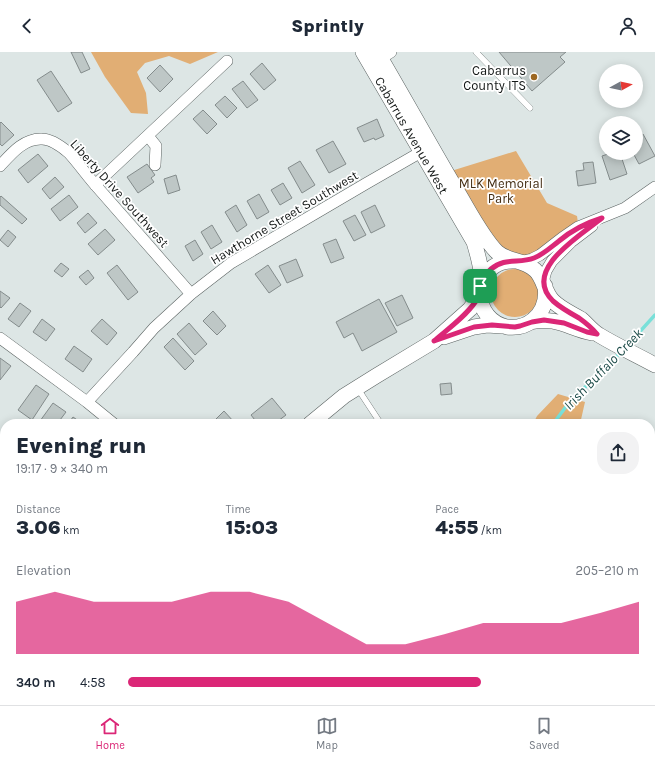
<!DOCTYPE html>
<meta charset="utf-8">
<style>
:root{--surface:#fff;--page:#f2f2f3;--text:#1f2937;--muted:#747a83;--line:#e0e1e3;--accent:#db2777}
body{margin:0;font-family:Karla,sans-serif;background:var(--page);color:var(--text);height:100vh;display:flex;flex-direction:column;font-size:15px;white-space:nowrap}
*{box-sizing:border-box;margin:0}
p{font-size:13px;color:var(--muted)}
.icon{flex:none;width:22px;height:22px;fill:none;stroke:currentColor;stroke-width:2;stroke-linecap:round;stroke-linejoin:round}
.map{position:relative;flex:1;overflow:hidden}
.side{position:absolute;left:0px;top:367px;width:655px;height:286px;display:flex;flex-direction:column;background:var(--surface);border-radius:16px 16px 0 0;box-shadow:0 2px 10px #0003}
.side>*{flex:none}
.needle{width:26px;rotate:82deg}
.tools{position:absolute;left:599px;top:12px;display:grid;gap:8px}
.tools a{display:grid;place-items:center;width:44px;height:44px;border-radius:50%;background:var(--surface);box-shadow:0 2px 10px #0003;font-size:20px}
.pin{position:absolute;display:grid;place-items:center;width:34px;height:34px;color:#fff;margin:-17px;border-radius:8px;box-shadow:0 2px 6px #0006}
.round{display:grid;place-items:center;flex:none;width:42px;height:42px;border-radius:16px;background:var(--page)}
.headline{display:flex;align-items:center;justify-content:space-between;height:68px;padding:0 16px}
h1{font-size:22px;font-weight:800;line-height:30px}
.figures{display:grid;grid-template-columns:repeat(3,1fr);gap:6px;height:68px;padding:4px 16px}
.figures div{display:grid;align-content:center}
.figures b{font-size:20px;font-weight:800}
.figures small{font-size:11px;font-weight:400}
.figures p{font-size:11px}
.chart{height:112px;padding:8px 16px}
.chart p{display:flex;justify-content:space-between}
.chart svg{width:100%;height:72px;margin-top:4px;fill:var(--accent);opacity:.7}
ul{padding:0 16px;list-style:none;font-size:13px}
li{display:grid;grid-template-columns:64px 48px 1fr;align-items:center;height:30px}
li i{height:10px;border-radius:5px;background:var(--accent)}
header{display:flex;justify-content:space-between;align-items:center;height:52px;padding:0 16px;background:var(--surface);font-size:18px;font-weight:800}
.dock{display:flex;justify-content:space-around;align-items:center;height:56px;border-top:1px solid var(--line);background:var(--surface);font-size:11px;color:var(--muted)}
.dock a{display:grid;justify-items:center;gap:2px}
.dock .active{color:var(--accent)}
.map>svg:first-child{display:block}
.green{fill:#e1ae74}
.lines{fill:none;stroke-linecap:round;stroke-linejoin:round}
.stream{stroke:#79e0d9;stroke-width:3.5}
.building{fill:#bec7c6;stroke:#848c8c}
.lane-casing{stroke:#5b6362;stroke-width:6}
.street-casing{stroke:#5b6362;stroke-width:12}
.secondary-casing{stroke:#5b6362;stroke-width:16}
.lane{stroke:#fff;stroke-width:5.5}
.street{stroke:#fff;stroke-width:11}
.secondary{stroke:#fff;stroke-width:15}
.route-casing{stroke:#fff;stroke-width:8}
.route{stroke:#db2777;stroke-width:5}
.poi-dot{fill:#9d6721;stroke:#fff;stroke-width:1.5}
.labels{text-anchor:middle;stroke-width:3.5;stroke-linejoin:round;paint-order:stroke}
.poi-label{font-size:13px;fill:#141817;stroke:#fff;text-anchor:end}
.street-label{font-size:13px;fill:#141817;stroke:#fff}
.park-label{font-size:13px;fill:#452f15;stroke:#fff}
.water-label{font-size:14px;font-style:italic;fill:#1c4b48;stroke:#fff}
</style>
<header><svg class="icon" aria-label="back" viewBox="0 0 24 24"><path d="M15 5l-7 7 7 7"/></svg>Sprintly<svg class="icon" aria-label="person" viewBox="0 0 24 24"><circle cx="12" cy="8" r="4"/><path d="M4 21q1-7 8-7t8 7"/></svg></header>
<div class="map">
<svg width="655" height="653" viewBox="0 0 655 653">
<rect width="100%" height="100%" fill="#dde6e5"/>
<!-- green -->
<path class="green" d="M91 0H218L190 12 169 4 145 11 137 20 146 41 148 62 131 61 105 25Z
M516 99 547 151 577 164 578 171 533 202 524 205 515 203 500 195 487 178 451 119Z
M491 241a24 24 0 1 1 48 0a24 24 0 1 1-48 0Z
M558 342 585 350 580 372H533L537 364Z
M0 395 5 400V590L0 586Z
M655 638V653H575L577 649 586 648H650V639Z
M295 648H530V653H298Z"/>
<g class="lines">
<!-- stream -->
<path class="stream" d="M626 295 655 263
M553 372 568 352 622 299
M0 426 5 429
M277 648 284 653
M444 653 446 648"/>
</g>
<!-- building -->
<path class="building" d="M71 0H82L90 17 81 21Z
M499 0H566L560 5 565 10 532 39Z
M262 11 276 28 264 38 250 22Z
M160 13 173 27 160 40 147 26Z
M51 19 72 51 58 60 37 28Z
M243 29 258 48 247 56 232 37Z
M225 44 237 56 227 66 215 53Z
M203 58 217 72 207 82 193 67Z
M377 67 384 84 375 88 374 86 364 90 357 76Z
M1 70 14 83 2 94 0 92V71Z
M643 82 655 104 639 112 633 101H636V85Z
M333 89 346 112 329 121 316 98Z
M611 101H620L627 122 610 128 602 104Z
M38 102 48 114 28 131 18 118Z
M300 109 315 133 302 141 288 116Z
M593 110 596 131 578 134 576 119 584 118 583 111Z
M147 112 155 123 151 126 154 130 138 141 127 125Z
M176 123 180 138 168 142 164 127Z
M55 125 64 135 50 147 42 137Z
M283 131 292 146 280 153 271 138Z
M259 142 269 160 257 167 247 149Z
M69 143 78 155 60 169 51 157Z
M1 144 27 167 22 172 0 153V145Z
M236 153 247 173 237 180 225 160Z
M375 153 385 174 371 181 361 160Z
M88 161 97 171 85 181 77 171Z
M355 163 366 183 354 189 343 169Z
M212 173 222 190 211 197 201 180Z
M105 177 115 188 98 203 88 192Z
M8 178 16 185 8 195 0 188Z
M336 187 344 206 331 211 323 192Z
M195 188 203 202 193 209 185 194Z
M296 207 303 224 287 231 279 214Z
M61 211 69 217 62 225 54 219Z
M117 213 138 240 128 248 107 221Z
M268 213 281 233 269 241 255 222Z
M88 218 94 226 86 233 79 225Z
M0 239 10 246 1 256 0 255Z
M402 243 413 266 397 274 385 251Z
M379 247 397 280 362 299 353 281 344 286 336 270Z
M20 251 31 259 19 275 8 267Z
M213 259 226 274 217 283 203 269Z
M42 267 55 277 46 289 33 280Z
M102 267 117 281 107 293 91 279Z
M189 271 207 292 195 303 177 282Z
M173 286 194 309 185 318 164 295Z
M74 294 92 307 83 320 65 307Z
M0 306 11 314 0 328Z
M451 331 452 342 441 343 440 332Z
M36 333 49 342 32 368 18 358Z
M272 346 286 363 274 372H258L251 363Z
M53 351 66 360 57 372H43L40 369Z
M224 359 234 370 232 372H211Z
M73 365 83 372H68Z
M655 475V511L650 516V480Z"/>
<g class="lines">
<defs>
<path id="lane" d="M476 0 530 56
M358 337 381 372
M650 404 655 407"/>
<path id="street" d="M375 10 391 0
M148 84 156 94 155 113
M0 114C11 102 24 86 42 87 52 87 62 95 69 101 79 112 88 125 98 136 129 171 160 207 191 242
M95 133 227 9
M520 210 532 207 540 203 562 186 578 175 625 156 655 135
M543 230 546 219 552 209 571 190 592 174
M0 286 87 350 114 372
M87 350 133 300 154 276 191 242 231 211 367 131 421 100
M0 602 5 603"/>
<path id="secondary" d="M363 0 474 190C477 200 480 210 481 220 481 228 479 235 480 242 480 258 491 272 507 275 516 276 526 274 533 268 544 259 547 247 545 234
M377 0C404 46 430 93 457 139 468 157 482 185 497 200 508 210 524 207 535 218 544 226 544 240 553 249 561 257 571 261 581 267 587 272 592 279 599 283 617 294 637 303 655 313
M481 233C485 217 499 208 515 209
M530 270C557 264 568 276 592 281
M444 285 474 275 487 273 502 274
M310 372 344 344 376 324 434 289 470 257 478 246 480 239
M91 653 95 648"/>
</defs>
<!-- lane casing -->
<use href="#lane" class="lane-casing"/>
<!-- street casing -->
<use href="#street" class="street-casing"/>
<!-- secondary casing -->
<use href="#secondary" class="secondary-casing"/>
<!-- lane -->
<use href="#lane" class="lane"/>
<!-- street -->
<use href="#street" class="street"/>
<!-- secondary -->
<use href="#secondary" class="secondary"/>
</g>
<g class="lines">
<defs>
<path id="route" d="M602 166C581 183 521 218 553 249 561 256 570 261 579 266 586 271 592 276 597 282L587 280 564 271 544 268 532 270 520 274 515 275 492 273 474 275 434 289C448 277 465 265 476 249 483 238 479 227 491 217 505 205 519 212 534 206 544 202 551 195 559 189 572 178 586 171 602 166Z"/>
</defs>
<!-- route casing -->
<use href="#route" class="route-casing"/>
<!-- route -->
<use href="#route" class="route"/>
</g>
<!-- markers -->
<circle class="poi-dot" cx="534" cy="25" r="4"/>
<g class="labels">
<!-- poi labels -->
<g class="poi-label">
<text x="526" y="23">Cabarrus<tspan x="526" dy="15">County ITS</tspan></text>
</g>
<!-- street labels -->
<g class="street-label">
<text transform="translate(412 83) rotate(60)" y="5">Cabarrus Avenue West</text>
<text transform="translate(120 141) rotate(48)" y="5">Liberty Drive Southwest</text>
<text transform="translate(284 165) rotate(-31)" y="5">Hawthorne Street Southwest</text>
</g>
<!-- park labels -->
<g class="park-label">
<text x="501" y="136">MLK Memorial<tspan x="501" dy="15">Park</tspan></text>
</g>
<!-- water labels -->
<g class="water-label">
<text transform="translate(603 317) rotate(-46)" y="5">Irish Buffalo Creek</text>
</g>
</g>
</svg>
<div class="tools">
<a><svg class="needle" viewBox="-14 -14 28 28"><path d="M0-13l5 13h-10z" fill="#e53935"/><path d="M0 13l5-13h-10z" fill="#747a83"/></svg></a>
<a><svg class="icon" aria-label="layers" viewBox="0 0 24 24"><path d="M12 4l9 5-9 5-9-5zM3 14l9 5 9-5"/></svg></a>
</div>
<div class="pin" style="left:480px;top:234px;background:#1e9e55"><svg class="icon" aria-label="arrive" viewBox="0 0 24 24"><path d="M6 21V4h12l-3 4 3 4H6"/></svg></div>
<section class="side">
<div class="headline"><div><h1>Evening run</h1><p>19:17 · 9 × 340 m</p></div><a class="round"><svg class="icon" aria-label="share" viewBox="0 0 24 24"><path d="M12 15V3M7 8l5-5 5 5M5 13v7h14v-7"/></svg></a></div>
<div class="figures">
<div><p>Distance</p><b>3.06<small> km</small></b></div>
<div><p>Time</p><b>15:03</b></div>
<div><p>Pace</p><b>4:55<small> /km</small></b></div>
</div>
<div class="chart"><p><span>Elevation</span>205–210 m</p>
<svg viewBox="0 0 160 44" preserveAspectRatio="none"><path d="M0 44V12L10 6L20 12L30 12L40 12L50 6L60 6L70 12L80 25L90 38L100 38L110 32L120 25L130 25L140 25L150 19L160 12V44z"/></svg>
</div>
<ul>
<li><b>340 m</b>4:58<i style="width:69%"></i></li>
</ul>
</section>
</div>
<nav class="dock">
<a class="active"><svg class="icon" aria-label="home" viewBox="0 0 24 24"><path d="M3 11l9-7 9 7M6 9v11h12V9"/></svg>Home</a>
<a><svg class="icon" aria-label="map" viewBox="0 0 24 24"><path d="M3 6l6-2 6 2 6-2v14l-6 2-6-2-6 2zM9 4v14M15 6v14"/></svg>Map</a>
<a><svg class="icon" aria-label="saved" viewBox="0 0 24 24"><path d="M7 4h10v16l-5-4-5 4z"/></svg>Saved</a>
</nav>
